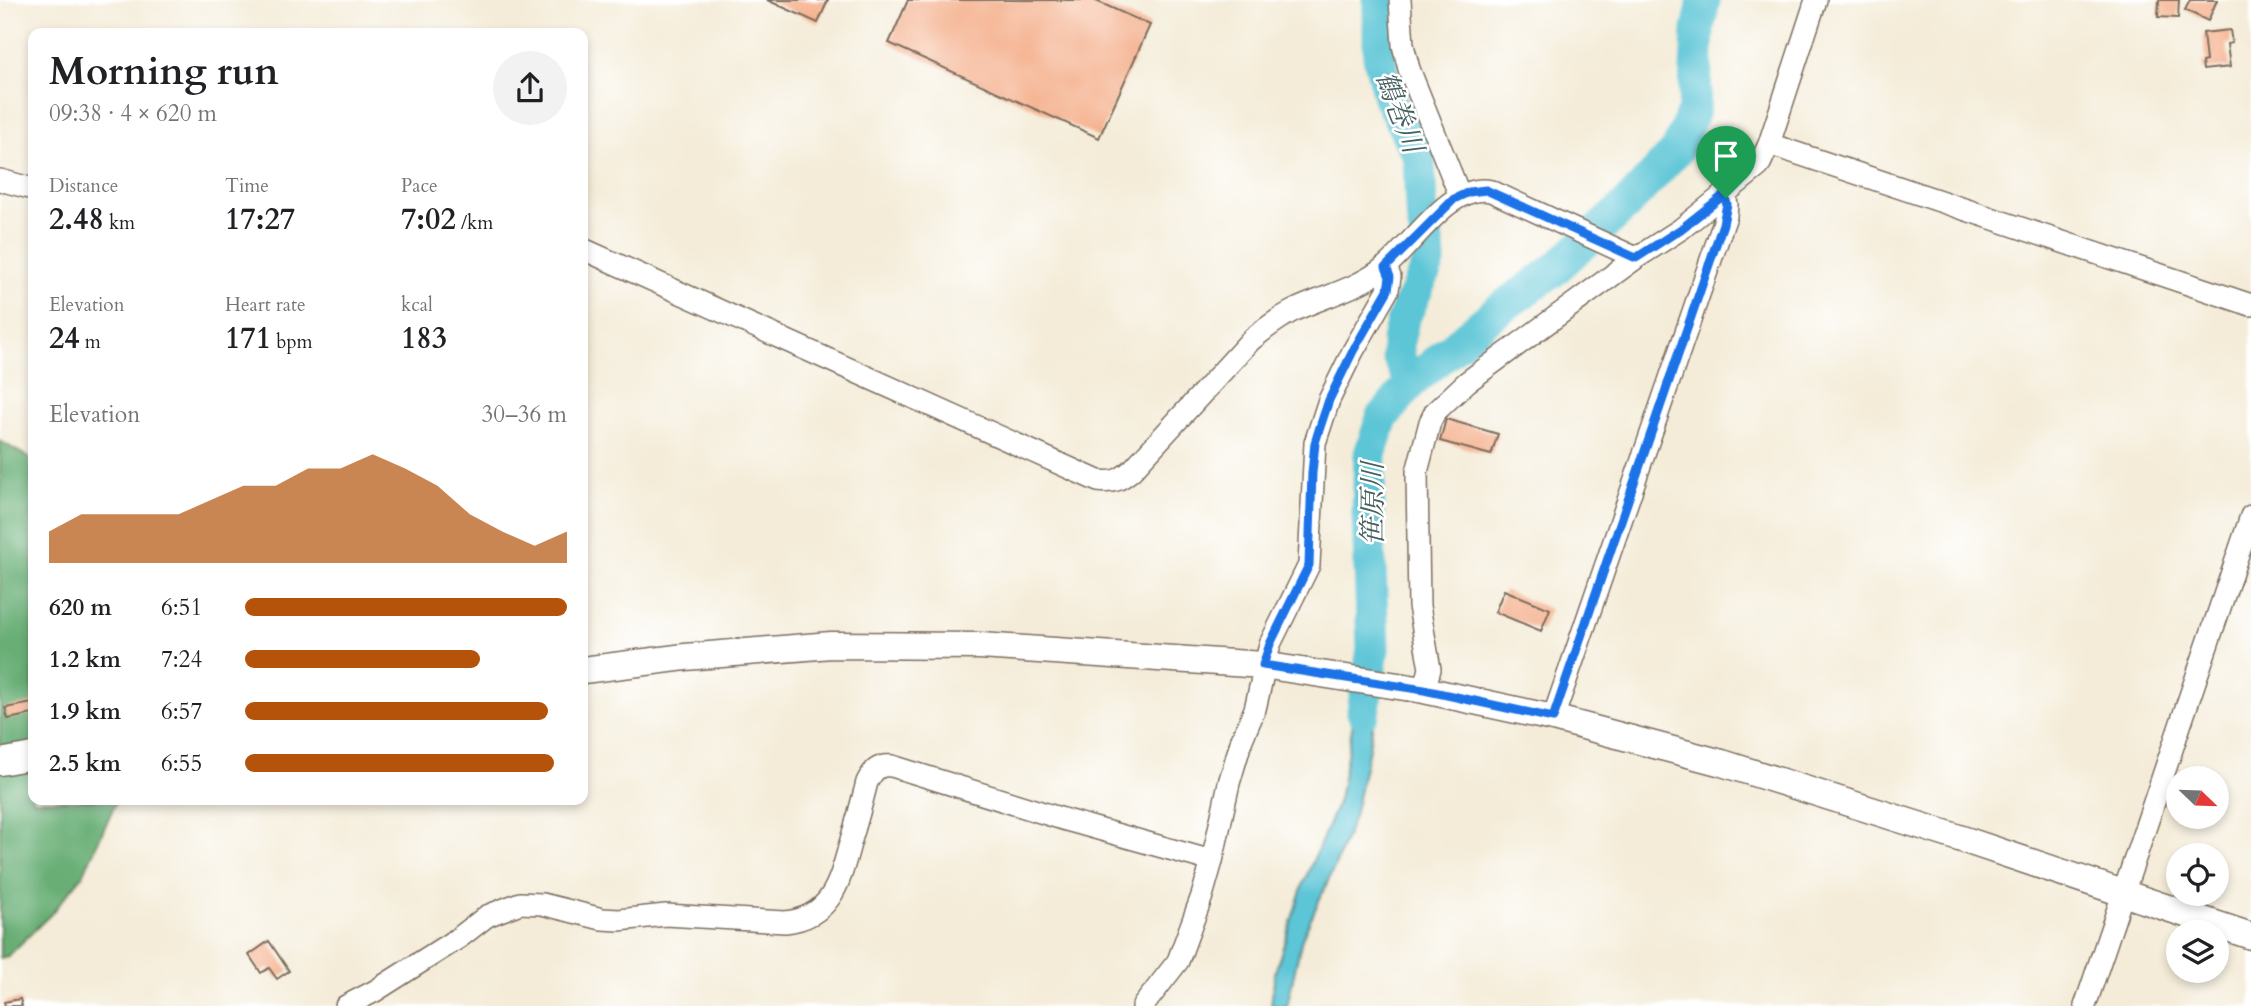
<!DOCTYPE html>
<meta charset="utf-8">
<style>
:root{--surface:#fff;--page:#f2f2f2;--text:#202124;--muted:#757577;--accent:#b45309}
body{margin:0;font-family:Cardo,"Noto Serif JP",serif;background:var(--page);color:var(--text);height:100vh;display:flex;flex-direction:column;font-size:26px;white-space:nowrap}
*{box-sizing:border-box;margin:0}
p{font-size:23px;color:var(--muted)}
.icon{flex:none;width:38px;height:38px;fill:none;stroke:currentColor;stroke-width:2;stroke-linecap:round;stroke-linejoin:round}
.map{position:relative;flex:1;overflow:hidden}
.side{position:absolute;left:28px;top:28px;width:560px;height:777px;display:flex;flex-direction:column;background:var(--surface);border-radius:14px;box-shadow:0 4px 10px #0003}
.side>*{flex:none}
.needle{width:46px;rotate:113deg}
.fabs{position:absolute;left:2166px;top:766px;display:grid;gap:14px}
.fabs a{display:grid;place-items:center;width:63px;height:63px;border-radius:50%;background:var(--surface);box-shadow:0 4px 10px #0003;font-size:35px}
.pin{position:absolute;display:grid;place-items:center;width:60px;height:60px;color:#fff;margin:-72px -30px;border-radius:50% 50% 50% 0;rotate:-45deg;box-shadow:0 0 7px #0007}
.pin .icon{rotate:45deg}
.round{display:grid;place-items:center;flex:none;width:74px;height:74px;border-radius:37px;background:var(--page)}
.overview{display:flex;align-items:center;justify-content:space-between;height:119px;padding:0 21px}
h1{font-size:38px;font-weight:700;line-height:52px}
.stats{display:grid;grid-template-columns:repeat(3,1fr);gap:10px;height:119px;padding:7px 21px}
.stats div{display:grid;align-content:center}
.stats b{font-size:30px;font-weight:700}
.stats small{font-size:19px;font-weight:400}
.stats p{font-size:19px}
.chart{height:196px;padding:14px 21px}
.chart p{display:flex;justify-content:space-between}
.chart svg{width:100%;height:126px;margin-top:7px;fill:var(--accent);opacity:.7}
ul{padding:0 21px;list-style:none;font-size:23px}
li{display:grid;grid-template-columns:112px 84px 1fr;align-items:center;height:52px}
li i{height:18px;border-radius:9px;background:var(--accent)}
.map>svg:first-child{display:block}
.forest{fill:#68ae74;stroke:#526c49;stroke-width:2}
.water{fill:#5bc5d6;stroke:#4b787a;stroke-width:2}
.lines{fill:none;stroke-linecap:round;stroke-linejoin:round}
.river{stroke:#5bc5d6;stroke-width:33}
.building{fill:#f4ae89}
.minor-casing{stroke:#7c6e5f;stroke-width:24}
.tertiary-casing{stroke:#7c6e5f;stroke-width:29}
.minor{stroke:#fff;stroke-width:21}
.tertiary{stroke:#fff;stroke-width:26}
.route-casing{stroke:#fff;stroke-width:14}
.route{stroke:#1a73e8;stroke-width:9}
.labels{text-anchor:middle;stroke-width:5;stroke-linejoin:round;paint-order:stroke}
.water-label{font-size:28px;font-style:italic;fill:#46605e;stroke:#fff}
</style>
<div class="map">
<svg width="2251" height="1006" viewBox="0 0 2251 1006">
<rect width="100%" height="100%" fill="#fff"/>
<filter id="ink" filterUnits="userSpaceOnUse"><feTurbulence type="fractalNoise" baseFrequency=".0143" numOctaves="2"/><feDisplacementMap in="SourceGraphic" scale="14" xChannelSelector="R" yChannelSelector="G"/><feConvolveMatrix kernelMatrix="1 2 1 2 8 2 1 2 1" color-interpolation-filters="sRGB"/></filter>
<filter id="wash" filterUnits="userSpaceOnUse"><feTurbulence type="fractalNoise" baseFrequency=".00686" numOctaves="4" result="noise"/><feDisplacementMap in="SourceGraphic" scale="28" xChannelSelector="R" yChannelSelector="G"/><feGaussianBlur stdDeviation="1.57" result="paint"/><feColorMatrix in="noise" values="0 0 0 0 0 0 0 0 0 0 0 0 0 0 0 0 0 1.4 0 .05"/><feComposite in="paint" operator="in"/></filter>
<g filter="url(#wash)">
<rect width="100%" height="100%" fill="#f4ecd8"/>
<!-- forest -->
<path class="forest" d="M0 441 33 460V800H117L83 875 51 914 8 956 0 958Z"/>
<!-- water -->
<path class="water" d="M1359 689 1378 693 1368 753 1354 816 1337 861 1302 938 1287 1006H1271L1275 972 1303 884 1339 800Z"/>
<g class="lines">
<!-- river -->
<path class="river" d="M1379 0V56L1389 97 1419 157 1421 210 1428 248 1429 262 1403 320 1398 341V356L1411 383
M1363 712 1373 649 1368 513 1370 454 1382 418 1411 383 1494 313 1553 271 1596 232 1625 206 1677 150 1694 109 1698 30 1704 0"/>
</g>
<g id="blocks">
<!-- building -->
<path class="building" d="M767 0H828L818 23Z
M908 0H1094L1150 25 1099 138 889 43Z
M2159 0H2179L2178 18 2158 17Z
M2190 0H2217L2208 21 2185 10Z
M2230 30 2232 43 2227 44 2230 67 2203 70 2202 62 2206 61 2203 33Z
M1446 419 1498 434 1491 455 1440 441Z
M1504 590 1550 609 1541 631 1495 612Z
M33 703V714L8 719 5 708Z
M269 941 289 971 277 979 269 968 261 973 249 955Z
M20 999 22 1006H5L4 1002Z"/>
</g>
</g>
<g filter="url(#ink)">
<use href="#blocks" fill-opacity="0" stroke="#7c6e5f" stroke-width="2"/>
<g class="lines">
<defs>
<path id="minor" d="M1400 0 1403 45 1409 69 1460 196
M1769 144 1816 0
M0 180 33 189
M583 249 1098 481C1114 483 1120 480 1132 470L1251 340C1265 329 1278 318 1295 310 1325 296 1360 288 1386 266 1414 243 1451 182 1491 191L1636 258
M1424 690 1430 669 1419 606 1417 472 1430 422 1435 412 1467 382 1636 258 1681 229 1759 166 1769 144 2251 305
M1553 718 1726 216 1727 204 1724 195
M346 1006 375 991 460 937 487 916 520 903 542 904 602 919 619 920 666 915 785 922C833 917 840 880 851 840 857 821 862 802 867 782 873 771 878 764 892 766L1066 820 1212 861
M1143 1006 1178 961 1202 896 1212 861 1229 783 1242 739 1255 709 1270 644 1309 565 1315 443 1329 400 1353 351 1388 290 1390 277 1386 267
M2085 1006 2251 516"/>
<path id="tertiary" d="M583 670 685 657 831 645 980 646 1263 665 1424 690 1553 718 1722 763 1947 834 2251 936
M0 762 33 756"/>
</defs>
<!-- minor casing -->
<use href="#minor" class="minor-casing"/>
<!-- tertiary casing -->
<use href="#tertiary" class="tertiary-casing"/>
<!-- minor -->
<use href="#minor" class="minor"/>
<!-- tertiary -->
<use href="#tertiary" class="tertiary"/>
</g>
</g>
<g class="lines" filter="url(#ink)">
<defs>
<path id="route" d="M1486 190 1636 258 1681 229 1724 195 1727 204 1723 224 1553 718 1424 690 1263 665 1270 644 1309 565 1312 473 1315 443 1319 430 1329 400 1353 351 1388 290 1390 277 1386 267 1454 199 1469 192Z"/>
</defs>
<!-- route casing -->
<use href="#route" class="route-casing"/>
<!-- route -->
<use href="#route" class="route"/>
</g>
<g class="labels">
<!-- water labels -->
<g class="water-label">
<text transform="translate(1400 112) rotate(69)" y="10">鶴巻川</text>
<text transform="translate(1372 504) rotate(-90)" y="10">笹原川</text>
</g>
</g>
</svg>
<div class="fabs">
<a><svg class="needle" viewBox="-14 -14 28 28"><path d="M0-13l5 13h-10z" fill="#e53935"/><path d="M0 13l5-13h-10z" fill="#757577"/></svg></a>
<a><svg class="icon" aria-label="locate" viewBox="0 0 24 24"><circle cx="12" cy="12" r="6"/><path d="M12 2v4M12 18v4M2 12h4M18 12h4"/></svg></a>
<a><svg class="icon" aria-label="layers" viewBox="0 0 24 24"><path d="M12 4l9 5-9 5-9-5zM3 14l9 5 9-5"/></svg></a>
</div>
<div class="pin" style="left:1726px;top:198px;background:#1e9e55"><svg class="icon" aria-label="arrive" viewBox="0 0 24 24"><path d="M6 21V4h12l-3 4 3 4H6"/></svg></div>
<section class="side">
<div class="overview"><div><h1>Morning run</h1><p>09:38 · 4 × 620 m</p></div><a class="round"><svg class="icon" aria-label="share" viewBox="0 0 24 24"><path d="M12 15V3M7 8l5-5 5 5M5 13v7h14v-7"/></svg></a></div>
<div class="stats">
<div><p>Distance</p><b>2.48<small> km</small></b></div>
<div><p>Time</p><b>17:27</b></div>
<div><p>Pace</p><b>7:02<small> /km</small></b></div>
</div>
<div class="stats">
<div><p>Elevation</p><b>24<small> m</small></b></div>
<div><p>Heart rate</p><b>171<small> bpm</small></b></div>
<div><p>kcal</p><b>183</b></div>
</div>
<div class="chart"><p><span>Elevation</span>30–36 m</p>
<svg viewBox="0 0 160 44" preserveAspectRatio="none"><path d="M0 44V33L10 27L20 27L30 27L40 27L50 22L60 17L70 17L80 11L90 11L100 6L110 11L120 17L130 27L140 33L150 38L160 33V44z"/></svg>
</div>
<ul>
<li><b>620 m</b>6:51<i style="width:100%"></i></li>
<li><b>1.2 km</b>7:24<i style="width:73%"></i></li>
<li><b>1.9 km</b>6:57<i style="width:94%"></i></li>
<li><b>2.5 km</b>6:55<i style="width:96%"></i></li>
</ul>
</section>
</div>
